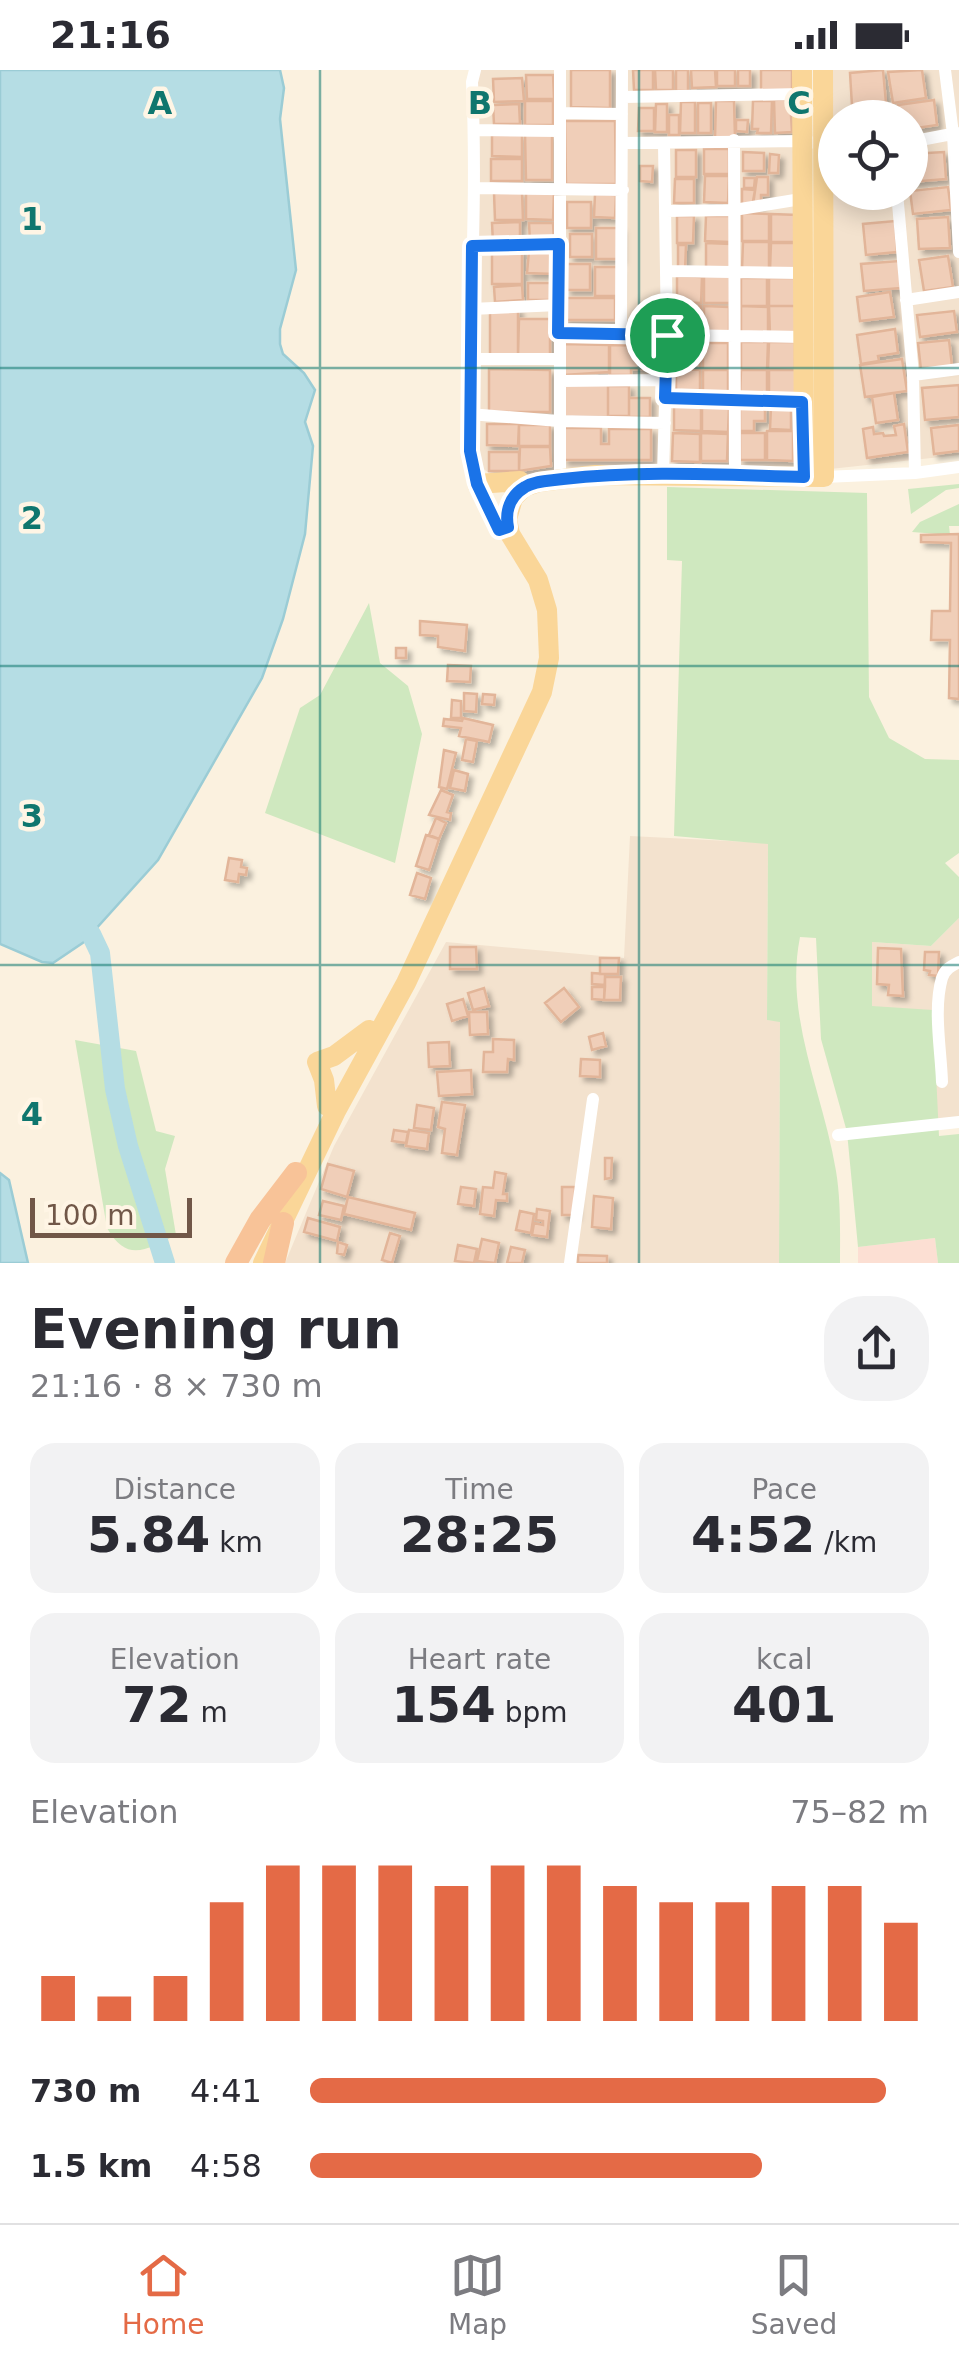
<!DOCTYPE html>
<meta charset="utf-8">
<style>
:root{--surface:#fff;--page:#f2f2f3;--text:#2b2b33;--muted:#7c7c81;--line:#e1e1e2;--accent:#e46a46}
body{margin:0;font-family:"DejaVu Sans",sans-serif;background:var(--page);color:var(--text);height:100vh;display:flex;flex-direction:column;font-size:38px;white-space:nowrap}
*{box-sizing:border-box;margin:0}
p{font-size:32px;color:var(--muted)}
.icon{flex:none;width:55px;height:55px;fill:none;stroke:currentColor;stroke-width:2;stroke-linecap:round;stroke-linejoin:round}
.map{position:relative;height:1193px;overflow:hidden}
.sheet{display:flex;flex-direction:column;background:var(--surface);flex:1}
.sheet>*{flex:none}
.controls{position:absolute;left:818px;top:30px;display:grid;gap:20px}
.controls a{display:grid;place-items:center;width:110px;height:110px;border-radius:50%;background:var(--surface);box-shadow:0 5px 25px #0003;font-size:50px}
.scale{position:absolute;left:30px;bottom:25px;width:162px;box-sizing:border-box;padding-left:10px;border:5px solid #715748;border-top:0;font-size:28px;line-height:35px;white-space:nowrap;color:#715748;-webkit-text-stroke:8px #fff5e5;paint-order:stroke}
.pin{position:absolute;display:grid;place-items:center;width:85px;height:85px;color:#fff;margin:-42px;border:5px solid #fff;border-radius:50%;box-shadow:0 2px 10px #0007}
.round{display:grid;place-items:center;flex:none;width:105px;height:105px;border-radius:40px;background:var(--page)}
.summary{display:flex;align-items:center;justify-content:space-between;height:170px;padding:0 30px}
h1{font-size:55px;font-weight:700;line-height:75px}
.figures{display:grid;grid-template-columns:repeat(3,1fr);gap:15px;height:170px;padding:10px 30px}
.figures div{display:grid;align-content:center;border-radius:25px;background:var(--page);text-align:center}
.figures b{font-size:50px;font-weight:700}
.figures small{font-size:28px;font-weight:400}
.figures p{font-size:28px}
.chart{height:280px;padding:20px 30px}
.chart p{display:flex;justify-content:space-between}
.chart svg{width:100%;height:180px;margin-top:10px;stroke:var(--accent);stroke-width:6}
ul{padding:0 30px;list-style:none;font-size:32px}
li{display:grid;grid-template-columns:160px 120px 1fr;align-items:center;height:75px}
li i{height:25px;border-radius:12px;background:var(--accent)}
.status{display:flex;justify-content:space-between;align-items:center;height:70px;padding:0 50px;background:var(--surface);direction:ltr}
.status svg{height:28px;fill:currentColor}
.tab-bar{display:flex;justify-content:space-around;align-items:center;height:140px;border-top:2px solid var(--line);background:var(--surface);font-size:28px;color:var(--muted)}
.tab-bar a{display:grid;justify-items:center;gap:5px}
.tab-bar .selected{color:var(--accent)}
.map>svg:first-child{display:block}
.residential{fill:#f3e2ce;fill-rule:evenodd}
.commercial{fill:#fcdfd3}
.green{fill:#cfe8bf}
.water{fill:#b5dde4;stroke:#9bccd5;stroke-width:2.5}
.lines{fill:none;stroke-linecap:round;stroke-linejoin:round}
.river{stroke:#b5dde4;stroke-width:20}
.building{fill:#f0ceb8;stroke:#e2b599;stroke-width:2.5;filter:url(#shadow)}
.minor{stroke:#fff;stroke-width:12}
.primary{stroke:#fad698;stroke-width:20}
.trunk{stroke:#f8c398;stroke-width:22}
.route-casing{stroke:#fff;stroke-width:20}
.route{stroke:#1a73e8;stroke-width:12}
.grid{fill:none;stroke:#0f766e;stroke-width:2.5;stroke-opacity:0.55}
.grid-label{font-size:32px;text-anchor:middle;font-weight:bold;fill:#0f766e;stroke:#fff5e5;stroke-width:9;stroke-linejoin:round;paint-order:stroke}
</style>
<div class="status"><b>21:16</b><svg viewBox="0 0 49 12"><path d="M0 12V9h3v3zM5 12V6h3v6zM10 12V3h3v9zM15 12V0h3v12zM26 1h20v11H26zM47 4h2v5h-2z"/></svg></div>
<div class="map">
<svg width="959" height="1193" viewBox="0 0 959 1193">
<defs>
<filter id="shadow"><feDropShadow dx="4.5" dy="4.5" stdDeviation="2.5" flood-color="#0004"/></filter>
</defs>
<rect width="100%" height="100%" fill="#fbf1df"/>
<!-- residential -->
<path class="residential" d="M476 0H795L801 400 562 399 516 407 492 405 475 393Z
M824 0H959V385L821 400ZM835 48H910V122H835Z
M630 766 768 773 767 950 780 951 779 1193H285L334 1076 446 872 624 888Z
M959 848V1047L938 1049 872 937V872L931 876Z"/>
<!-- commercial -->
<path class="commercial" d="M935 1168 938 1193H858V1177Z"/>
<!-- green -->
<path class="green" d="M959 414V418L946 420 911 444 908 419Z
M667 417 867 423 869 627 889 668 925 689 959 690V783L945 793 959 807V848L931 876 872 872V936L933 940 939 1066 959 1064V1193H938L935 1168 858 1177 847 1062 821 969 816 868 800 867C784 947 823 1022 836 1101 841 1131 840 1162 840 1193H779L780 952 767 950 768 774 674 766 682 491 667 490Z
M959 434V456H949L950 465 912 462 920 452Z
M369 533 380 593 408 616 422 664 395 793 265 743 300 638 320 625Z
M75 970 136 981 156 1061 175 1066 165 1099 176 1165C146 1180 127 1193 107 1158Z"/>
<!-- water -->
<path class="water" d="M0 0H280L284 18 280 49 296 200 280 259V274L283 284 304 303 315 320 305 352 313 376 305 464 283 549 262 608 158 790 84 872 53 893 42 892 0 874Z
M0 1103 9 1110 28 1193H0Z"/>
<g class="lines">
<!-- river -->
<path class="river" d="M91 864 100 883 115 1019 128 1076 165 1193"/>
</g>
<!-- building -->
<path class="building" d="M571 0H610V38L571 37Z
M633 0H653V20H634Z
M655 0H673V20H656Z
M676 0H688V21H676Z
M691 0H715L716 17 692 18Z
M717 0H735V16H717Z
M738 0H750V16H738Z
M761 0H792V20H761Z
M883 0 886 33 852 36 850 3Z
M922 0 926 28 893 33 888 2Z
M526 5H553L554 29H527Z
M522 8 524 31 494 32 493 9Z
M790 29 792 62 775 63 774 30Z
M934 30 937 55 910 59V48H899L898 35Z
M525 31H553V55H525Z
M716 31H734L735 68H715Z
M753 31H772L771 63H757L758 59H752Z
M681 32H695V63H680Z
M698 33H711V63H698Z
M519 34 520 54H494L493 35Z
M656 34H667V62H655Z
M890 37 891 48H854L853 40Z
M639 38H654V61H638Z
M669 45H679V65H669Z
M736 50H748L747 62 736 61Z
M565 51H615L616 114H566Z
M525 63 552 64V110H526Z
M492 65H522V87L492 86Z
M704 79H729V104H704Z
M676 80H696V107H676Z
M743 82 764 83V101H743Z
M944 82 946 109 910 112V84Z
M770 84 779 85 778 103H769Z
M491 89H522V111H491Z
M640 96H653L652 112 640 111Z
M705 106H729L728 133 704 132Z
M757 107H768V125H761V135H753Z
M744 108H755L754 118H744Z
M675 109H694V133H674Z
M948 117 951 140 913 144 910 121Z
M742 119 755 120 752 137H742Z
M526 121 554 122 553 150 526 149Z
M522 122 523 150H495L494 123Z
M595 124 616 125 615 148 594 147Z
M567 132H591V158H567Z
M742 143 769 144V171H742Z
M771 144 798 145V172H771Z
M677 146H694L693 173H677Z
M706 146H730V172L705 171Z
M948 147 950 178 919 179 917 149Z
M895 151 897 182 866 185 863 154Z
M520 152V173H493L492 153Z
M529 153H553L554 172H530Z
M596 158H620V189H596Z
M570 164H592V187H570Z
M743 172H769V200L742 199Z
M706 173 731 174 730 199H706Z
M771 173H798L797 201 770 200Z
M678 175H686L685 201H678Z
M492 178 522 179V214H492Z
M529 181 555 183 554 204 527 203Z
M948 186 953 217 924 221 919 190Z
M899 191 901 218 864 221 861 194Z
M567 194H590V220H567Z
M595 197H618V226H595Z
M677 206 702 207 701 233 677 232Z
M704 206H730V233H704Z
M741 208H767V236H741Z
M769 208H796V236H769Z
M528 213H554V230H528Z
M522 215 523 230 495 232 494 217Z
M890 222 894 247 860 251 857 227Z
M564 228H615V250H564Z
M676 236H701V262H675Z
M704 236 729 237V262H704Z
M741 236 768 237V264H741Z
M769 236H796V264H770Z
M490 238 518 239V286L490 285Z
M954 241 957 262 920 267 917 245Z
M519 249H550V286H518Z
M895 259 898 283 878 286 879 291 861 294 857 265Z
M949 270 952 296 921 300 918 273Z
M675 272H700V299H675Z
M741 272H768L767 300 741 299Z
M769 272H795V300L768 299Z
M703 273H728V299H703Z
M564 274 609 275V302L564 305Z
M610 275 653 276V299H631V305H610Z
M902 289 907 321 865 327 860 295Z
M489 299 550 300V342H489Z
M676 299 700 300V326H676Z
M703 300H728V327H703Z
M741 300H767V328L740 327Z
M769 300H796L795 328H769Z
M564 315H608V347L564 346Z
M959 315V347L925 350 922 318Z
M608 316H629V346H608Z
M894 323 898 350 876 353 872 327Z
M629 328H650V347H629Z
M740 335H765V351H754V361H740Z
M674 337H701V361L674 360Z
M771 337H791V360L770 359Z
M702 338H729L728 362 702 361Z
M487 354H519L518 376 487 375Z
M904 354 908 382 867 388 863 359 873 357 874 364 883 363 884 366 896 365 894 356Z
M519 355H550V376H519Z
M959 355V381L934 384 931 358Z
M564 358H601V374H609V359H651V390H564Z
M767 361H793V391L767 390Z
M673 363 700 364V392L672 391Z
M701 363 728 364 727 391H701Z
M740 363H765V390H740Z
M520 377H550L551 396 519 401Z
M489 382H519V401H489Z
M921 465 959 464V629L949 628 950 570H931L932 541H950L951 473 921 472Z
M420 551 467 555 465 581 438 577V566L420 565Z
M396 578H406V588H396Z
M448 595 471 596 470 612 447 611Z
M464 623 477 624 476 642 464 641Z
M483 624 495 625 494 635 482 634Z
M452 630 461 631V648H451Z
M463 648 493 655 489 672 459 666 461 658 443 656 444 649 462 651Z
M466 669 477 671 473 692 462 690Z
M444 680 456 683 447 719 439 717Z
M454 700 468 704 465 721 450 718Z
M441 720 453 725 447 742 451 743 450 750 429 745Z
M436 748 446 753 439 769 429 765Z
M426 765 439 769 429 800 416 796Z
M229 788 242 790 241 797 247 798 246 805 239 804 238 812 225 810Z
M417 803 431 808 425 829 410 825Z
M450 877H476L477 899H450Z
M878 878 901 879 903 926 888 925 889 915 877 914Z
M925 882H939L938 906 929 905 930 901 924 900Z
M600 888H619L618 904H600Z
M592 903 605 904V915L592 914Z
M605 907H621L620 930H604Z
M592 917H605L604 930 592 929Z
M484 918 489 936 473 940 468 923Z
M564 918 579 937 561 952 545 933Z
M463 929 468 946 452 951 447 934Z
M469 942H487L488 964 470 965Z
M603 963 606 976 592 980 589 967Z
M493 969 514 970V990L508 989 507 1002H483L484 982H493Z
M449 972 450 996 429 997 428 973Z
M581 989 600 990V1007L580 1006Z
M471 1000 472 1024 439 1026 437 1002Z
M442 1032 465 1035 457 1085 442 1083 445 1059 438 1057Z
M417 1035 434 1038 431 1060 414 1058Z
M394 1060 408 1062 406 1073 392 1071Z
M409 1060 429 1063 427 1079 406 1076Z
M605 1088H612L611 1108 605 1109Z
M328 1094 354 1101 347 1127 321 1119Z
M495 1102 506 1104 503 1124H507V1131L496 1130 494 1146 480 1144 483 1117 493 1118Z
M461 1117 476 1119 474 1136 458 1134Z
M562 1117H575V1145H562Z
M594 1126 613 1128 611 1159 592 1157Z
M348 1127 415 1143 411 1160 344 1144Z
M323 1131 344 1136 341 1150 319 1145Z
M537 1139 550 1141 547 1167 532 1165 534 1153 543 1155V1151L536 1150Z
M520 1141 534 1144 531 1163 516 1160Z
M308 1148 340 1157 337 1171 304 1162Z
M390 1163 400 1166 392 1193 382 1190Z
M482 1169 499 1173 495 1193 477 1191Z
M338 1172 347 1175 344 1185 337 1183Z
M458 1175 477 1179 474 1193 455 1191Z
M511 1177 525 1180 522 1193H507Z
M578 1185 607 1186V1193H578Z"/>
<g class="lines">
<!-- minor -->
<path class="minor" d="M475 0 472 12C478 135 468 258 470 381L477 414 494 450
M945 0 953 64 959 182
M623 27 801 24
M560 43 622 44
M474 60 560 61
M734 70 735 405
M910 72 957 63
M623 73 800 71 835 75
M475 118 623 120
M897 122 913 305 915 403
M665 141 734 140 801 129
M471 176 559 174
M666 201 801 203
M906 230 959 222
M471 239 559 235
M621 262 622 0
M558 263 802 267
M470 289H560
M913 305 959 299
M560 311 664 310
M665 328 802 332
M469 344 559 351 665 353
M560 401V0
M663 405 667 265 664 74
M824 407 915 403 959 397
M942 1012C941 980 933 939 942 908 945 899 951 896 959 892
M838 1065 959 1052
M570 1193 593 1029"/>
<!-- primary -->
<path class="primary" d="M802 0 804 407
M477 414 520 411
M327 1036 324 1010 317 992 334 986 369 960
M263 1193 336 1041 406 913 542 622 549 588 547 540 538 510 510 464 507 449 513 428 524 417 539 412 595 405 824 407 823 0"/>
<!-- trunk -->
<path class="trunk" d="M236 1193 260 1150 296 1103
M274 1193 283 1153"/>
</g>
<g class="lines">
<defs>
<path id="route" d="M559 174 558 263 667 265 665 328 802 332 804 407C724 405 642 400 563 409 550 411 536 410 525 417 510 426 505 441 508 457L499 460 477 414 470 381 472 176Z"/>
</defs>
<!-- route casing -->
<use href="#route" class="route-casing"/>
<!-- route -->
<use href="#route" class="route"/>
</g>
<!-- grid -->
<path class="grid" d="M320 0V1193M639 0V1193M0 298H959M0 596H959M0 895H959"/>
<g class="grid-label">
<text x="160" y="44">A</text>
<text x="480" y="44">B</text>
<text x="799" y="44">C</text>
<text x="32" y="160">1</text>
<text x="32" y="459">2</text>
<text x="32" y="757">3</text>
<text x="32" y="1055">4</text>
</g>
</svg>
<div class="controls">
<a><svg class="icon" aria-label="locate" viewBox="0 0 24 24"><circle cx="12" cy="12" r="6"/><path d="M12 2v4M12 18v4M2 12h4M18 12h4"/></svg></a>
</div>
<div class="scale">100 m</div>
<div class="pin" style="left:667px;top:265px;background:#1e9e55"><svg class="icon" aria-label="arrive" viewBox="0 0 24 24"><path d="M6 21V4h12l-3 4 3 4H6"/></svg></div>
</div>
<section class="sheet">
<div class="summary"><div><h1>Evening run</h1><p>21:16 · 8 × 730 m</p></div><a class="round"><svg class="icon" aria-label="share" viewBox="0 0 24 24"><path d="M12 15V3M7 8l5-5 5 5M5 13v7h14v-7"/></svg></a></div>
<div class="figures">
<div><p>Distance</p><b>5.84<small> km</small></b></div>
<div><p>Time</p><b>28:25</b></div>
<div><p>Pace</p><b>4:52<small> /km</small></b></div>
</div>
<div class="figures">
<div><p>Elevation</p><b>72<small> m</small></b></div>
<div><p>Heart rate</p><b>154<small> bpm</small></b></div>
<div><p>kcal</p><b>401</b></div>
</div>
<div class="chart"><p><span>Elevation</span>75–82 m</p>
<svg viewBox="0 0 160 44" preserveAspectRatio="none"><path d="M5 44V33M15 44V38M25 44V33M35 44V15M45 44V6M55 44V6M65 44V6M75 44V11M85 44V6M95 44V6M105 44V11M115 44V15M125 44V15M135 44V11M145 44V11M155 44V20"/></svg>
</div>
<ul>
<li><b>730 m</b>4:41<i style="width:93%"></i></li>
<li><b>1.5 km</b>4:58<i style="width:73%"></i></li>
</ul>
</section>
<nav class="tab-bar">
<a class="selected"><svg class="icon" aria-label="home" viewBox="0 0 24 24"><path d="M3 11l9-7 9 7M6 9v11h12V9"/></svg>Home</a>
<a><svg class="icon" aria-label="map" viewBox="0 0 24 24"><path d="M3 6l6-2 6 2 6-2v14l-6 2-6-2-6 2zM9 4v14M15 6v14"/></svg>Map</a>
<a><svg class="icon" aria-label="saved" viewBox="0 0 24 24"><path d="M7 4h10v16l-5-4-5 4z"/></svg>Saved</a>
</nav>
